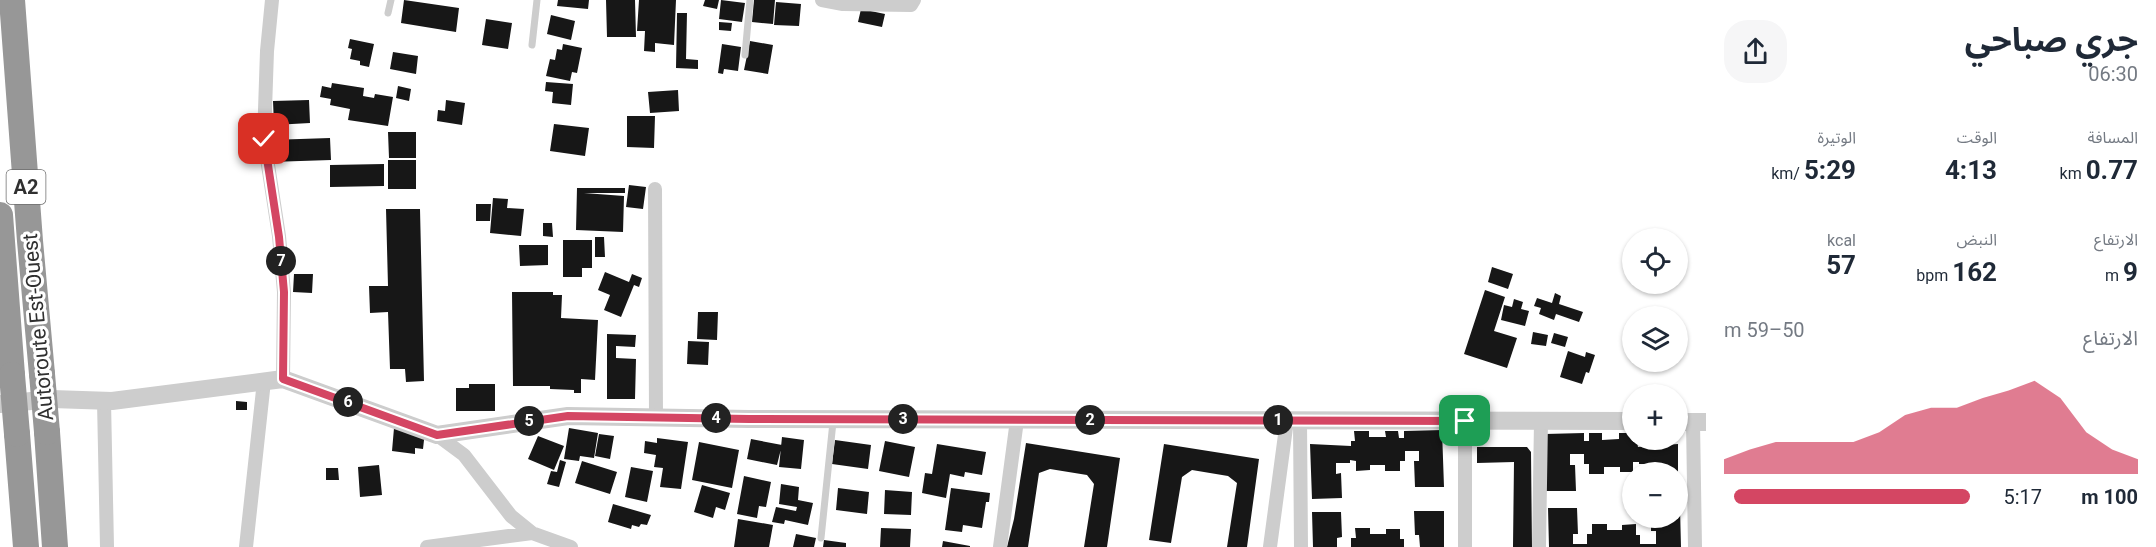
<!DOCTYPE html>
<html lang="ar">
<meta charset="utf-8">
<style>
:root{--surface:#fff;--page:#f6f6f7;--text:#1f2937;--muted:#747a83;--accent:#d44663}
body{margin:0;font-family:Roboto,"Noto Sans Arabic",sans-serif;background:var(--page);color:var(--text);direction:rtl;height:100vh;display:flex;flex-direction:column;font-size:22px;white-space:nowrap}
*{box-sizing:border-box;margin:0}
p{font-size:20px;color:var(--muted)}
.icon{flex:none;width:33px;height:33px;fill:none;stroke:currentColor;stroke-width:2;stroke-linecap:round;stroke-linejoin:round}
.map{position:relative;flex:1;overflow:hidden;direction:ltr}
.sheet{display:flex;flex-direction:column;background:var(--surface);width:450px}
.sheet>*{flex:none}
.buttons{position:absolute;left:1622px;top:228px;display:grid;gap:12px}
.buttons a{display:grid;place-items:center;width:66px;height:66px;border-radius:50%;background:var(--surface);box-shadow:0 2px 4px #0004;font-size:30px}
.pin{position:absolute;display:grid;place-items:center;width:51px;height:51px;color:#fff;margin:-26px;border-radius:12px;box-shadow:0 3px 9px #0006}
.km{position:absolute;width:30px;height:30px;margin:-15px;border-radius:50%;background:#222;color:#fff;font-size:16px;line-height:30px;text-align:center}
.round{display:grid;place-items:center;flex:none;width:63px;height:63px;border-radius:24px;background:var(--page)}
.overview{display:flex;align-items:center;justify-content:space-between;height:102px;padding:0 18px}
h1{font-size:33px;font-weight:700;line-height:45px}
.metrics{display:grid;grid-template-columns:repeat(3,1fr);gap:9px;height:102px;padding:6px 18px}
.metrics div{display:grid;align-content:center}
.metrics b{font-size:26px;font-weight:700}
.metrics small{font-size:16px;font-weight:400}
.metrics p{font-size:16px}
.chart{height:168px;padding:12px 18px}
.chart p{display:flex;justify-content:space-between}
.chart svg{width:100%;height:108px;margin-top:6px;fill:var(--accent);opacity:.7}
ul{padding:0 18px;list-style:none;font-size:20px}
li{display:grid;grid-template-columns:96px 72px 1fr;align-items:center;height:45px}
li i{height:15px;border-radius:8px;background:var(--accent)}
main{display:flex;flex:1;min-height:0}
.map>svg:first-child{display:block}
.building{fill:#171717}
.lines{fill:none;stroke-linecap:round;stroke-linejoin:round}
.service{stroke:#cdcdcd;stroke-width:7}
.minor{stroke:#cdcdcd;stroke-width:14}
.tertiary{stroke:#cdcdcd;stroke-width:18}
.motorway{stroke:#979797;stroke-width:26}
.motorway-bridge{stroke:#979797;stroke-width:26}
.route-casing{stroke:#fff;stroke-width:12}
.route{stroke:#d44663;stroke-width:8}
.labels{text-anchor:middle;stroke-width:6;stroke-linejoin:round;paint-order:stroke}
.shield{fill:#fff;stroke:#6e6e6e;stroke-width:1.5}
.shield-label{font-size:20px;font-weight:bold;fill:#303030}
.street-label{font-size:21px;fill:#303030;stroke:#fff}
</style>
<main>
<section class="sheet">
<div class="overview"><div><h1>جري صباحي</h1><p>06:30</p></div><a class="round"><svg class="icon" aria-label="share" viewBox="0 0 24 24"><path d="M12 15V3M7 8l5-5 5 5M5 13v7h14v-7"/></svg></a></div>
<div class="metrics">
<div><p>المسافة</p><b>0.77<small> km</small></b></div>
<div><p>الوقت</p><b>4:13</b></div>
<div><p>الوتيرة</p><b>5:29<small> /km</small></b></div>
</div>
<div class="metrics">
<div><p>الارتفاع</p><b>9<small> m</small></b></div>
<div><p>النبض</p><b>162<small> bpm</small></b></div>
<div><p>kcal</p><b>57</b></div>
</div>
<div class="chart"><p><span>الارتفاع</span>50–59 m</p>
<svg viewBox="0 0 160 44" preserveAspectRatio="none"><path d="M0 44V38L10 34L20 31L30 31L40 31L50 31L60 27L70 20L80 17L90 17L100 13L110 10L120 6L130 13L140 27L150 34L160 38V44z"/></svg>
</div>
<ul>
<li><b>100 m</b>5:17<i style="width:96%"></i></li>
</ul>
</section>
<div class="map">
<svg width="1706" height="547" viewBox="0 0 1706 547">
<rect width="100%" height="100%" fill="#fff"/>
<!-- building -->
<path class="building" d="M404 0 459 8 456 32 401 23Z
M558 0H589L588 9 557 6Z
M606 0H635L636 37H607Z
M639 0H676L674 45 655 43V52L644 51 645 31H637Z
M705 0H719L717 9 703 6Z
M721 0 745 3 742 22 719 19Z
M754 0H775L773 24 752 22Z
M776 2 801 4 799 26 774 25Z
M861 9 885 14 882 27 858 22Z
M677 13H687L686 59 698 60V69L676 68Z
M551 15 575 21 571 40 547 34Z
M486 19 512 23 508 49 482 45Z
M719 22 732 23 731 31 719 30Z
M350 39 374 44 369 67 360 65V61L350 59 352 49 348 48Z
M750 41 773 45 768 74 744 70Z
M563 44 582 48 577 73 572 72 570 81 546 76 550 59 555 60 557 49 562 50Z
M722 44 741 47 738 71 724 69 723 74 718 73Z
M393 52 418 56 416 74 390 69Z
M546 82 573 84 571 105 552 103 553 92 545 91Z
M332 83 364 88 363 96 374 98 375 94 393 97 388 126 348 120 350 109 330 105 331 99 320 97 322 86 331 88Z
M398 86 411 89 409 101 396 98Z
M678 90 679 111 650 113 648 92Z
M309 100 310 123 274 125 273 101Z
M446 100 465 103 462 125 437 121 438 110 445 111Z
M627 116H655L654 148 627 147Z
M554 124 589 128 585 156 550 151Z
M388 132H416V158H389Z
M330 138 331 160 270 162V140Z
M388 160H416V189H388Z
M384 164V186L330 187V165Z
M629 185 646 187 643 209 626 207Z
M577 188H625V193H584L624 196 623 232 576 230Z
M493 198 508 199 507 208 524 209 521 236 490 233Z
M476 204H491L490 221H476Z
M386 209H420L424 381 406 382 405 369H390L388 312 370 313 369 286H388Z
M543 223H552L553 237 543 236Z
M595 237H604L605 257H595Z
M563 240H592V268H582V277H563Z
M519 245H548V265L520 266Z
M1492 267 1513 274 1508 289 1488 282Z
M605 272 629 282 632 274 642 278 639 287 634 285 621 317 604 310 610 295 598 290Z
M294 274H313L312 293 293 292Z
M1485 290 1505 297 1494 331 1517 338 1507 368 1464 354Z
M512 292H553V295H562L561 318 598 320 595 380 581 379V393H574V390L550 389V386H513Z
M1555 293 1561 296 1559 304 1583 312 1579 322 1556 314 1554 320 1539 314 1541 308 1534 306 1537 298 1552 303Z
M1514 299 1523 302 1521 309 1529 311 1525 326 1501 320 1504 305 1512 307Z
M698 312H718L717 340 697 339Z
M1533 332 1548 335 1546 346 1531 344Z
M1554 333 1568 337 1565 347 1551 343Z
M607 334 636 335 635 347 616 346V358L636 359 635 399H607Z
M688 341 709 342 708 365 687 364Z
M1568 351 1585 357 1586 352 1595 355 1589 373 1586 372 1582 384 1560 377Z
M469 384H495V411H456V388H469Z
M236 401 247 402V410H236Z
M394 428 425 431 423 449 415 448V454L392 451Z
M569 428 598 433 594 458 580 456 579 461 564 459Z
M1442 430 1444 487H1415L1414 461H1419V451H1405V461H1400V471H1385V465H1370V470L1356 471V461L1350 460V463H1336V474L1341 473 1342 498 1312 499 1310 444 1351 446V441H1355L1354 431H1369V437H1386L1385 431H1398L1399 438H1404V431Z
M1584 433V441H1589V433H1602V440L1619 439V433H1632L1633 442H1637L1638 447 1678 444V472H1654L1653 464H1639V462H1633V472H1620V467H1604V474H1589V464H1584V454H1570V465H1575L1576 491H1546L1545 434Z
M599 434 614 436 610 459 595 456Z
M538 436 564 446 554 470 528 459Z
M782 437 804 440 801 469 779 467Z
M657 438 688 442 681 489 660 487 663 468 654 467 656 455 644 453 645 441 657 443Z
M751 439 782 445 777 465 747 459Z
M835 440 871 445 868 469 832 464Z
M885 441 915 447 909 477 879 471Z
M699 442 739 450 732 488 692 480Z
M1026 443 1120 458 1107 547H1084L1094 484 1087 475 1050 469 1039 473 1028 547H1007L1014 519Z
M937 444 986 452 982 475 965 472 964 477 950 474 946 498 922 493 925 473 932 474Z
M1164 444 1259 459 1247 547H1227L1237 483 1228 476 1192 470 1182 477 1171 543 1149 540Z
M1477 447H1527L1531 452 1532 547H1513L1514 462 1477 463Z
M560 460 566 462 559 487 547 484 551 471 557 472Z
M582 461 617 472 610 494 575 483Z
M379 465 382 495 360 497 358 467Z
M631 467 653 471 647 502 625 497Z
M326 468H338L339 480H326Z
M744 476 771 482 766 507 759 506 757 518 737 514Z
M781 484 799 487 798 500 813 503 808 525 785 520 784 524 772 522 776 507 796 511 797 507 779 504Z
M702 485 730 493 725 510 716 507 713 518 694 512Z
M838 488 869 492 867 514 836 510Z
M951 488 990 493 989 502H986L982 528 963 525 962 532 945 530Z
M885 490 912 492 911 515 884 514Z
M613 504 651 515 647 525 641 524 639 527 632 525 631 529 608 522Z
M1677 507H1680L1681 547H1549L1548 508H1577L1578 534H1573V544H1587V534H1592V524H1607V530H1622V525L1636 524V535H1640V544H1656V531H1651V518H1677Z
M1414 511H1444V547H1420L1419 535H1415Z
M1312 512H1341L1342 537 1337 538V547H1313Z
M738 519 773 525 769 547H734Z
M881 528 911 529 910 547H880Z
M1355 528H1370V534H1386V529H1400V539H1404V547H1351V538H1356Z
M796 534 816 538 814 547H793Z
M824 540 846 543V547H823Z
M943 541 970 546V547H942Z"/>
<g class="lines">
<!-- service -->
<path class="service" d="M388 13 391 0
M532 45 537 0
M745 55 750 0
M821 538 833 422"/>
<!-- minor -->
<path class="minor" d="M272 0 267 51 264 139 279 236 284 292 283 379
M822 0 843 4 911 5 914 0
M655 189 656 417
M104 401 107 547
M1300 421 1301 547
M1693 422 1695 547
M437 435 464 455 511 516 532 533 571 547
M246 547 264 381
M427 547 532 533
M1000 547 1017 420
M1270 547 1287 420
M1465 547V421
M1539 547 1541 421"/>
<!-- tertiary -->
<path class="tertiary" d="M0 404 52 399 112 401 283 379 437 435 568 416 749 419 1632 421
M1677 422H1706"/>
<!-- motorway -->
<path class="motorway" d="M12 0 30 241 42 374
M0 215 12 375
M47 432 55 547
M17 434 26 547"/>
<!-- motorway-bridge -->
<path class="motorway-bridge" d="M42 374 47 432
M12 375 17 434"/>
</g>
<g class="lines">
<defs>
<path id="route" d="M264 139 279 237 284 292 283 379 437 435 568 416 749 419 1465 421"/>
</defs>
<!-- route casing -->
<use href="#route" class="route-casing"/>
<!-- route -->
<use href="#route" class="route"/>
</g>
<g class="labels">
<!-- shield labels -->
<rect class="shield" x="6.5" y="170" width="39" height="34" rx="4.5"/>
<g class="shield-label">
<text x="26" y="194">A2</text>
</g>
<!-- street labels -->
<g class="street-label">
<text transform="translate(38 327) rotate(-95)" y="7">Autoroute Est-Ouest</text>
</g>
</g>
</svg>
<div class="buttons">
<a><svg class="icon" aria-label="locate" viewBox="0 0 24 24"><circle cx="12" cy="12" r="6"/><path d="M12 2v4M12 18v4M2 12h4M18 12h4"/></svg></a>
<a><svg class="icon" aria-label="layers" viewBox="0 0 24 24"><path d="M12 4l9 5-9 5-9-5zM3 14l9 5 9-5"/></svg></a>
<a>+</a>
<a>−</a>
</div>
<div class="pin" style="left:1465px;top:421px;background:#1e9e55"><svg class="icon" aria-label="arrive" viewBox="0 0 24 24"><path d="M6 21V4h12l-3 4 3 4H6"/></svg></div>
<div class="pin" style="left:264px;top:139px;background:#d93025"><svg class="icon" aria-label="check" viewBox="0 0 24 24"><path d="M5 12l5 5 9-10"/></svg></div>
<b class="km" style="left:1278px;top:420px">1</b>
<b class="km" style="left:1090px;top:420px">2</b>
<b class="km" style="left:903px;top:419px">3</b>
<b class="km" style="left:716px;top:418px">4</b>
<b class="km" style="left:529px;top:421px">5</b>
<b class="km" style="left:348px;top:402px">6</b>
<b class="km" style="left:281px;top:261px">7</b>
</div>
</main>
